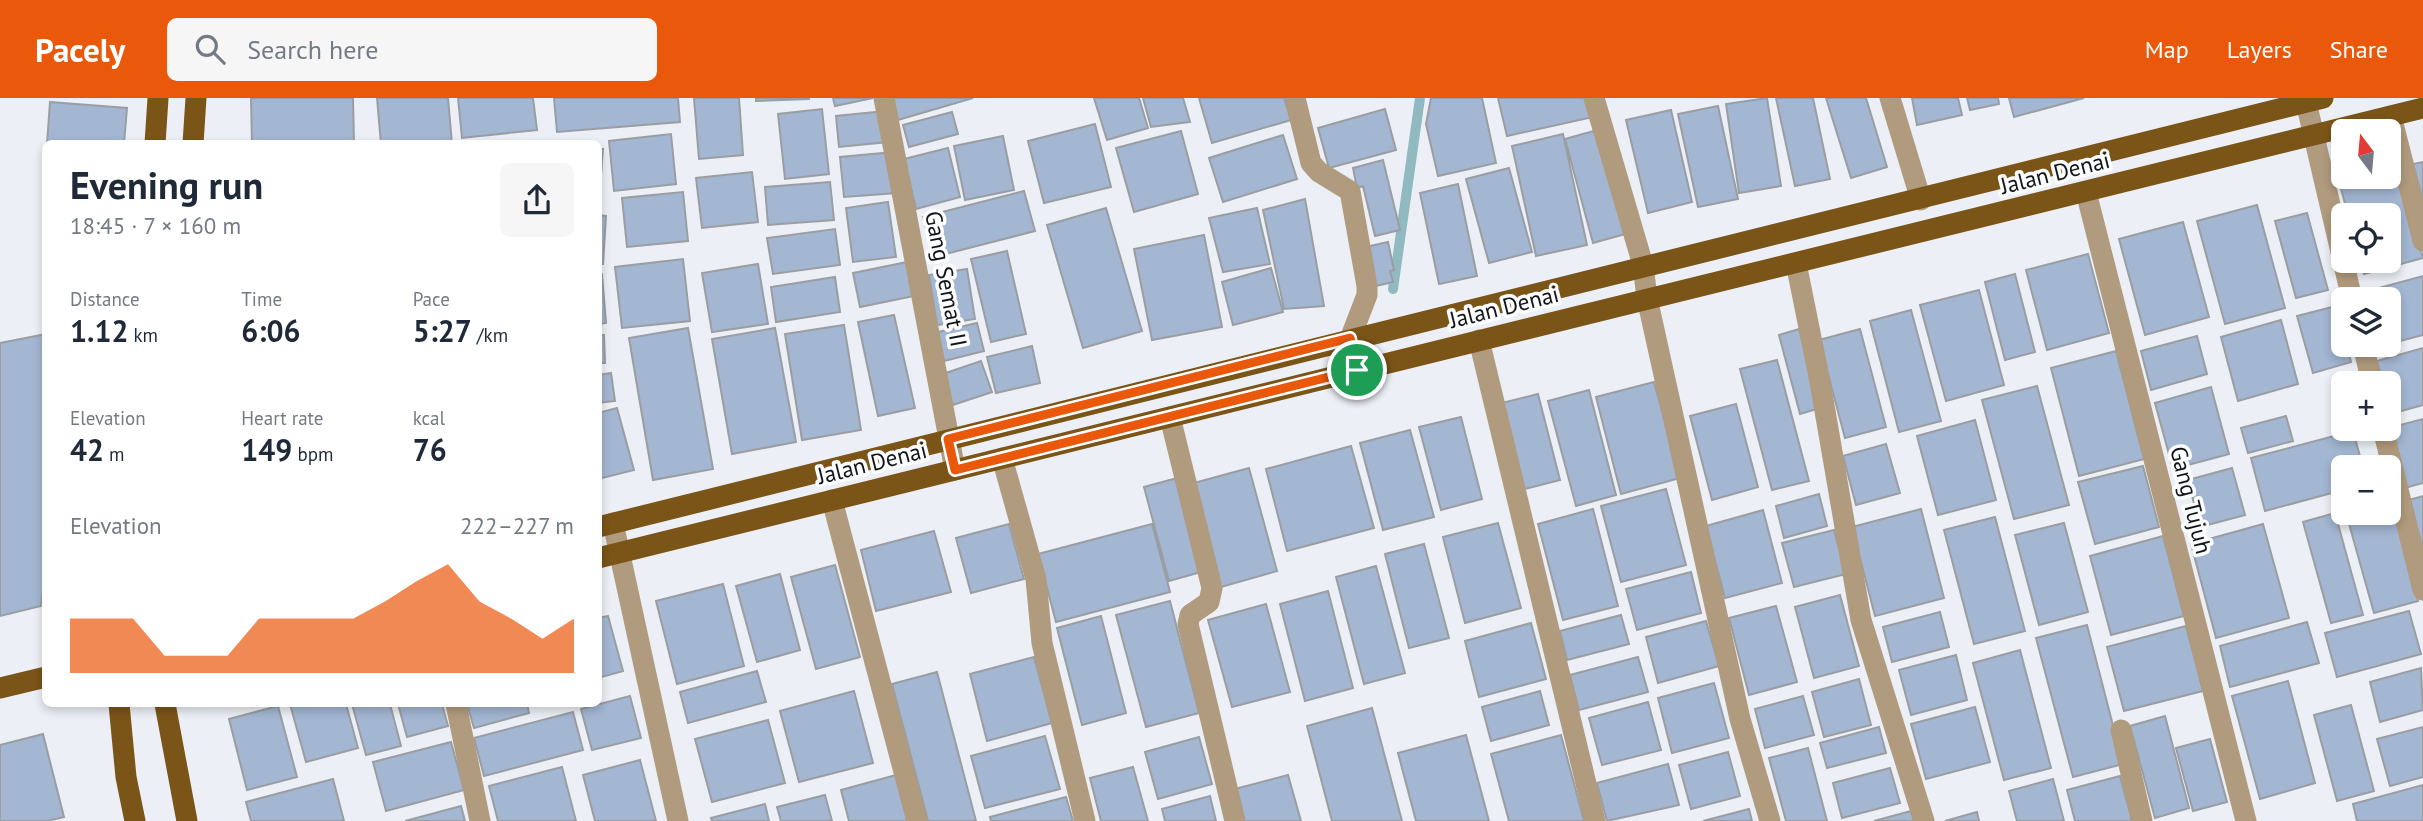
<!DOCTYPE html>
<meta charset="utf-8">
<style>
:root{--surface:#fff;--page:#f6f6f7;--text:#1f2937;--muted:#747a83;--accent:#ea580c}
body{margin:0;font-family:"PT Sans",sans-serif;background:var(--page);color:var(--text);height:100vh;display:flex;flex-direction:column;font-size:26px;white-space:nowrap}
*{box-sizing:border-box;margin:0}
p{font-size:23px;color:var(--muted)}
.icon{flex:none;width:38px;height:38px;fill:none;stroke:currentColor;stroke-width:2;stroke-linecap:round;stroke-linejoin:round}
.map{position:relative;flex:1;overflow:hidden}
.details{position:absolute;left:42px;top:42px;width:560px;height:567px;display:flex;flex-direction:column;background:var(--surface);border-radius:10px;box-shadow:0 4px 10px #0003}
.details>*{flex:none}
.needle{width:46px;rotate:344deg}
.tools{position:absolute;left:2331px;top:21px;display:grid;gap:14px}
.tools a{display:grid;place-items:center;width:70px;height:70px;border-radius:10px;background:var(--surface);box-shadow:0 4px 10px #0003;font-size:35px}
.pin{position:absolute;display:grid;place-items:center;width:60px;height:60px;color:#fff;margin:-30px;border:4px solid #fff;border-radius:50%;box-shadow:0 2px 7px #0007}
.round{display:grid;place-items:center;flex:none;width:74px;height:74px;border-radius:10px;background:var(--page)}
.summary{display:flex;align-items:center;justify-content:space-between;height:119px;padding:0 28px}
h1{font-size:38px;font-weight:700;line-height:52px}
.metrics{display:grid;grid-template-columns:repeat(3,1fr);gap:10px;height:119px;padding:7px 28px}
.metrics div{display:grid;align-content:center}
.metrics b{font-size:30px;font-weight:700}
.metrics small{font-size:19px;font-weight:400}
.metrics p{font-size:19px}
.chart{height:196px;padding:14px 28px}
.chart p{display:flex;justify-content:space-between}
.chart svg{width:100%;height:126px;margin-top:7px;fill:var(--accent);opacity:.7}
header{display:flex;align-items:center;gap:42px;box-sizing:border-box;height:98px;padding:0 35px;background:var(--accent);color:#fff}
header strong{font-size:33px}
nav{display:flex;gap:38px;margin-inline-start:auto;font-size:24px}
.search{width:490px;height:63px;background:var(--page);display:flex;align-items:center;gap:18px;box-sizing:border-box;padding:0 24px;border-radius:10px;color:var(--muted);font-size:26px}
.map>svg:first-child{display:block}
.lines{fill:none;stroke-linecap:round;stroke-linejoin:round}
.stream{stroke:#90bac0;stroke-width:10}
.building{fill:#a3b6d2;stroke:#9a9ea3;stroke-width:2}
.minor{stroke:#b19b7e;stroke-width:21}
.major{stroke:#7b5418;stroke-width:21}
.route-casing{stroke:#fff;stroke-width:14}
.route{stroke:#ea580c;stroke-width:9}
.labels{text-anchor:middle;stroke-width:7;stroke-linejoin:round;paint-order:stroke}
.street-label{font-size:23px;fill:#121416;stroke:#fcfdfe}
</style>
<header>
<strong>Pacely</strong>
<div class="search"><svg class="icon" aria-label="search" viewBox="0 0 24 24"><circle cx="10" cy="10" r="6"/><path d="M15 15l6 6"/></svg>Search here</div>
<nav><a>Map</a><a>Layers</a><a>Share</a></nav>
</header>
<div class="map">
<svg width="2423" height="723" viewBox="0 0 2423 723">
<rect width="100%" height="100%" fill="#ecf0f6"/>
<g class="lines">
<!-- stream -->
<path class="stream" d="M1393 191 1420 0"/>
</g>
<!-- building -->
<path class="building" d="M251 0H353L354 44 252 46Z
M377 0H448L452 46H381Z
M458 0H533L537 32 462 40Z
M554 0H678L680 24 557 34Z
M694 0H739L743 57 699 61Z
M756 0H809V1L756 3Z
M833 0H873L835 8Z
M892 0H973L898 22Z
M1094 0H1139L1148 30 1107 42Z
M1143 0H1183L1190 24 1151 29Z
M1199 0H1284L1291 22 1212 45Z
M1431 0H1482L1496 65 1438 78 1426 26Z
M1498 0H1589L1593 19 1507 38Z
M1767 0 1781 88 1739 95 1726 6Z
M1776 0H1813L1830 81 1795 88Z
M1826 0H1866L1887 69 1851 80Z
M1912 0H1958L1962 17 1917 27Z
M1967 0H1998L1999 6 1970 12Z
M2009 0H2084L2014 19Z
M50 4 127 10 124 46H47Z
M1718 8 1738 101 1698 109 1678 16Z
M822 11 829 76 785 81 778 16Z
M1385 11 1396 52 1329 70 1318 30Z
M1671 12 1692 104 1648 115 1626 22Z
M885 13 888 44 839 49 836 18Z
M952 14 958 36 909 49 903 27Z
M1095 26 1111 89 1044 105 1028 43Z
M1601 31 1629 135 1593 145 1565 41Z
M1181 33 1198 96 1134 114 1116 50Z
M671 36 676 86 614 93 609 43Z
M1563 36 1587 147 1536 158 1512 48Z
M1283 37 1297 81 1223 104 1209 60Z
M1003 38 1014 92 965 102 954 48Z
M948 50 960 99 916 111 904 61Z
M598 51H603L599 103H598Z
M893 54 897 95 844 99 840 59Z
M1383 62 1400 132 1375 138 1363 88 1357 90 1353 70Z
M2423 64V102L2413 66Z
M1509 70 1532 154 1489 165 1466 81Z
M2399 71 2423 160 2364 176 2360 163H2389V117H2348L2340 87 2372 79H2389V74Z
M752 74 758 124 702 130 696 80Z
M830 84 834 122 768 127 765 89Z
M1458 86 1477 178 1439 186 1420 95Z
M1024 93 1035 133 934 159 923 119Z
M683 94 688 143 627 149 622 100Z
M1305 101 1324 208 1284 211 1263 112Z
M888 104 896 159 853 164 846 110Z
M2257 107 2285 210 2225 226 2197 123Z
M1106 110 1142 233 1083 250 1047 127Z
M1257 110 1270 166 1223 174 1209 120Z
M2307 115 2328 192 2296 200 2275 123Z
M598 117 606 118 603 166H598Z
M2183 124 2209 219 2145 237 2119 141Z
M835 131 840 167 773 176 767 140Z
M1204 137 1222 229 1152 242 1134 151Z
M1388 144 1394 172 1390 173 1393 184 1376 188 1366 149Z
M1007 153 1026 236 991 244 971 161Z
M2088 156 2109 235 2047 252 2026 172Z
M683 161 690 223 622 230 615 169Z
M907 164 914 198 860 209 853 175Z
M758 166 768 226 712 234 702 175Z
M1271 170 1283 214 1233 227 1222 184Z
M967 171 975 221 937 227 929 177Z
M598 176H602L606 225 598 226Z
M2015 176 2035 254 2005 262 1985 184Z
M2423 178V237L2389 246V201H2359L2357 196Z
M835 179 840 214 776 224 771 189Z
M1979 192 2004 287 1946 303 1920 207Z
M2336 208 2343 247H2347L2351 264 2313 275 2297 218Z
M1911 212 1941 323 1899 334 1870 223Z
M894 217 915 310 878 318 858 224Z
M2281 222 2298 286 2238 303 2221 239Z
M977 225 984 253 944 263 938 234Z
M844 227 861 332 802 342 785 236Z
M688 230 713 371 653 382 629 240Z
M775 230 796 344 732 356 712 241Z
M1799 231 1820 310 1800 316 1779 237Z
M1860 231 1886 329 1845 340 1819 242Z
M46 236V469L41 508 0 518V245Z
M598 237H604L605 265H598Z
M2197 238 2207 276 2151 292 2141 253Z
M1032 248 1040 285 996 295 987 259Z
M2423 250V307L2391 316 2389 285H2383L2377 263Z
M2116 253 2144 361 2079 378 2051 270Z
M1777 262 1809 383 1772 392 1740 271Z
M981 263 992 294 953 307 943 276Z
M611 275 615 303 598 305V277Z
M1654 284 1680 380 1621 396 1596 299Z
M2037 288 2069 407 2014 421 1982 302Z
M2211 289 2229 356 2173 371 2155 305Z
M1589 292 1616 397 1576 408 1548 303Z
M1538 296 1560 382 1521 392 1498 306Z
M1736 306 1758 389 1712 402 1690 318Z
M617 310 634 372 598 381V315Z
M2286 318 2293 343 2248 355 2241 330Z
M1461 319 1482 401 1441 412 1419 329Z
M2423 321V385L2401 391 2389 330Z
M1975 322 1996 402 1938 417 1917 338Z
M1410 332 1434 419 1383 432 1360 345Z
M2353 333 2363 369H2343V392L2265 413 2251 360Z
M1886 346 1900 395 1856 407 1843 358Z
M1351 348 1374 430 1287 453 1266 371Z
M2143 368 2159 429 2095 446 2078 384Z
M1249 370 1277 473 1221 489 1194 385Z
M2232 370 2245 417 2200 429 2188 382Z
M1177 380 1201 474 1169 483 1144 389Z
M1666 391 1686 467 1621 484 1601 408Z
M1819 396 1827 428 1784 440 1776 408Z
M2423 398V452L2409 402Z
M2391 402 2418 503 2374 515 2346 415H2389Z
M1593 411 1618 508 1563 522 1538 426Z
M1921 411 1944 500 1875 518 1852 429Z
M1763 412 1782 485 1725 500 1706 428Z
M2335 415 2363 517 2331 525 2303 424Z
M1995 419 2025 533 1974 546 1944 432Z
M1498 425 1521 510 1465 525 1443 439Z
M2064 425 2088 514 2039 527 2015 437Z
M1009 426 1024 481 971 495 956 440Z
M1152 426 1170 494 1056 524 1038 456Z
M2263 426 2289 520 2216 540 2191 446Z
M1834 432 1846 476 1794 489 1782 445Z
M934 433 951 494 876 513 861 452Z
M2163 438 2184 518 2111 537 2090 458Z
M1424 446 1449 540 1409 550 1385 456Z
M835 467 860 559 816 571 791 479Z
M1376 468 1405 575 1364 586 1336 479Z
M1691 474 1701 515 1637 532 1626 491Z
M780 476 800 552 757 564 736 488Z
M723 486 744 568 677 586 656 503Z
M1328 493 1353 590 1305 603 1280 506Z
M1840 497 1859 568 1814 580 1795 509Z
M1170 503 1199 615 1146 629 1116 517Z
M1266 506 1290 594 1232 609 1208 522Z
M1776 508 1797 584 1749 597 1729 520Z
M2409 513 2421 556 2337 579 2325 535Z
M1940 514 1949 549 1892 564 1883 529Z
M1621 517 1629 546 1567 562 1560 533Z
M608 518 623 573 598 580V520Z
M1101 518 1126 615 1082 627 1057 530Z
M1706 523 1719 568 1658 585 1646 539Z
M2307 524 2319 565 2230 589 2220 548Z
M1531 525 1546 581 1479 599 1465 543Z
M2087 527 2123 666 2073 679 2036 540Z
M2186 528 2203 593 2124 613 2107 549Z
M2020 552 2051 670 2004 682 1973 565Z
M1956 557 1967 602 1911 617 1899 572Z
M1034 559 1052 625 987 643 970 576Z
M1638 559 1648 594 1579 612 1570 577Z
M2421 570 2423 612 2380 624 2370 584Z
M757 573 766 604 688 625 680 594Z
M937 574 976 723H928L892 586Z
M1859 581 1871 627 1824 639 1812 594Z
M2288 583 2315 685 2260 701 2232 598Z
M1714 585 1729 640 1672 655 1658 600Z
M854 593 873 665 799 684 780 613Z
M1540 593 1549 627 1491 643 1482 609Z
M630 598 641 640 592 652 581 611Z
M1803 598 1814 637 1765 650 1755 611Z
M1648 604 1661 652 1602 667 1589 620Z
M290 606H346L358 650 306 664Z
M352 606H390L401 648 366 657Z
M398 606H442L448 628 407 639Z
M467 606H527L529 615 474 630Z
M2351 607 2374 693 2337 703 2314 617Z
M278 608 297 679 247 692 229 621Z
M1975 609 1990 664 1926 681 1911 626Z
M1372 610 1402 723H1332L1307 628Z
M573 614 583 652 484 678 474 640Z
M2165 618 2189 710 2155 720 2130 628Z
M768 622 785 685 712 704 695 641Z
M1879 629 1886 655 1827 670 1820 645Z
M2423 629V679L2390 688 2377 641Z
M43 636 64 719 47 723H0V647Z
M1466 637 1489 723H1416L1398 655Z
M1561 637 1584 723H1509L1491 656Z
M1045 638 1060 691 985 710 971 658Z
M1199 639 1212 686 1158 701 1145 654Z
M2210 641 2227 704 2193 713 2176 650Z
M451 644 464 692 386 713 373 664Z
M1808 650 1827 723H1786L1769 660Z
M1728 654 1740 698 1691 711 1679 667Z
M640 662 656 723H595L583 677Z
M1668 666 1679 707 1607 723 1597 685Z
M562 669 576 723H498L489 688Z
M1133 669 1148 723H1101L1090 680Z
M1890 670 1900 705 1842 720 1833 685Z
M896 677 909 723H849L841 692Z
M1288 677 1301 723H1243L1235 691Z
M2120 678 2132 723H2075L2067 692Z
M333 681 344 723H251L246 704Z
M2053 681 2064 723H2017L2009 693Z
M2423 687V723H2357L2353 706Z
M825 697 832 723H781L777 709Z
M1210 698 1216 723H1165L1162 711Z
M1066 699 1073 723H991L990 719Z
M765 706 769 723H712L711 720Z
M461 708 465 723H405Z
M1749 711 1752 723H1703Z
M1911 713 1914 723H1874Z
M1977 714 1979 723H1945Z"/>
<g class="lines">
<!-- minor -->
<path class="minor" d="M884 0 955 372
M1295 0 1311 65 1319 74 1350 93 1367 188V197L1350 241
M1594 0 1643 167 1647 200 1740 621 1770 723
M1890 0 1921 102
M2306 4 2352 201
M2391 18 2423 143
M2086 94 2246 723
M1796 165 1820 284 1861 522 1924 723
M1479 242 1595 723
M2363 247 2372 285
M1170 319 1212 490 1209 504 1190 517 1188 526 1235 723
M2383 331 2423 492
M1002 360 1036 481 1042 545 1085 723
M832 402 917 723
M613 425 678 723
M456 606 480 723
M2121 632 2142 723"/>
<!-- major -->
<path class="major" d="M155 46 158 0
M193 46 196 0
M598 429 2323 0
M598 460 2423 10
M0 590 46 579
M119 606 126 679 135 723
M165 606 187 723"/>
</g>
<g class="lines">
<defs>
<path id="route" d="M1350 240 1357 272 955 372 948 341Z"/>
</defs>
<!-- route casing -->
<use href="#route" class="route-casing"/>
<!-- route -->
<use href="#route" class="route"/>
</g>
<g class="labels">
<!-- street labels -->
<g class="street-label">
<text transform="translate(2055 75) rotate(-14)" y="8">Jalan Denai</text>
<text transform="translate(946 181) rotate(79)" y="8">Gang Semat II</text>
<text transform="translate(1504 209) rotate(-14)" y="8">Jalan Denai</text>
<text transform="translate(872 365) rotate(-14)" y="8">Jalan Denai</text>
<text transform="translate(2191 402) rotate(76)" y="8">Gang Tujuh</text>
</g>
</g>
</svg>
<div class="tools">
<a><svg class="needle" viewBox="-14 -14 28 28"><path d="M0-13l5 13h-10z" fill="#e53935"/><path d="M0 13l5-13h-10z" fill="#747a83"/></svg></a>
<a><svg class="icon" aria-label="locate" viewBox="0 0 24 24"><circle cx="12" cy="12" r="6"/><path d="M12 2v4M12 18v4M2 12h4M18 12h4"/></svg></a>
<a><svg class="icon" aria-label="layers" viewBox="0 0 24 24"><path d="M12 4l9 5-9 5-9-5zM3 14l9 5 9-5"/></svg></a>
<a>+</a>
<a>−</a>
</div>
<div class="pin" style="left:1357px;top:272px;background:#1e9e55"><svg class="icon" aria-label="arrive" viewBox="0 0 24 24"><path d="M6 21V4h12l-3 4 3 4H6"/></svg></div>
<section class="details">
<div class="summary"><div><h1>Evening run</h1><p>18:45 · 7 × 160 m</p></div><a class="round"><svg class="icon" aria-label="share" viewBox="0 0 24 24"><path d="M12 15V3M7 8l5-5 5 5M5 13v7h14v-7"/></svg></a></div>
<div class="metrics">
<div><p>Distance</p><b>1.12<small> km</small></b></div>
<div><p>Time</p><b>6:06</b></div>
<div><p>Pace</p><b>5:27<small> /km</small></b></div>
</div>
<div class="metrics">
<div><p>Elevation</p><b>42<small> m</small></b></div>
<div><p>Heart rate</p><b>149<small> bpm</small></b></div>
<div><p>kcal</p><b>76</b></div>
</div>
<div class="chart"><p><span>Elevation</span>222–227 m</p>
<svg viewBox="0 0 160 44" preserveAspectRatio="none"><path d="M0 44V25L10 25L20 25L30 38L40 38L50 38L60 25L70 25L80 25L90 25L100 19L110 12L120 6L130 19L140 25L150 32L160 25V44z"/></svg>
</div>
</section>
</div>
